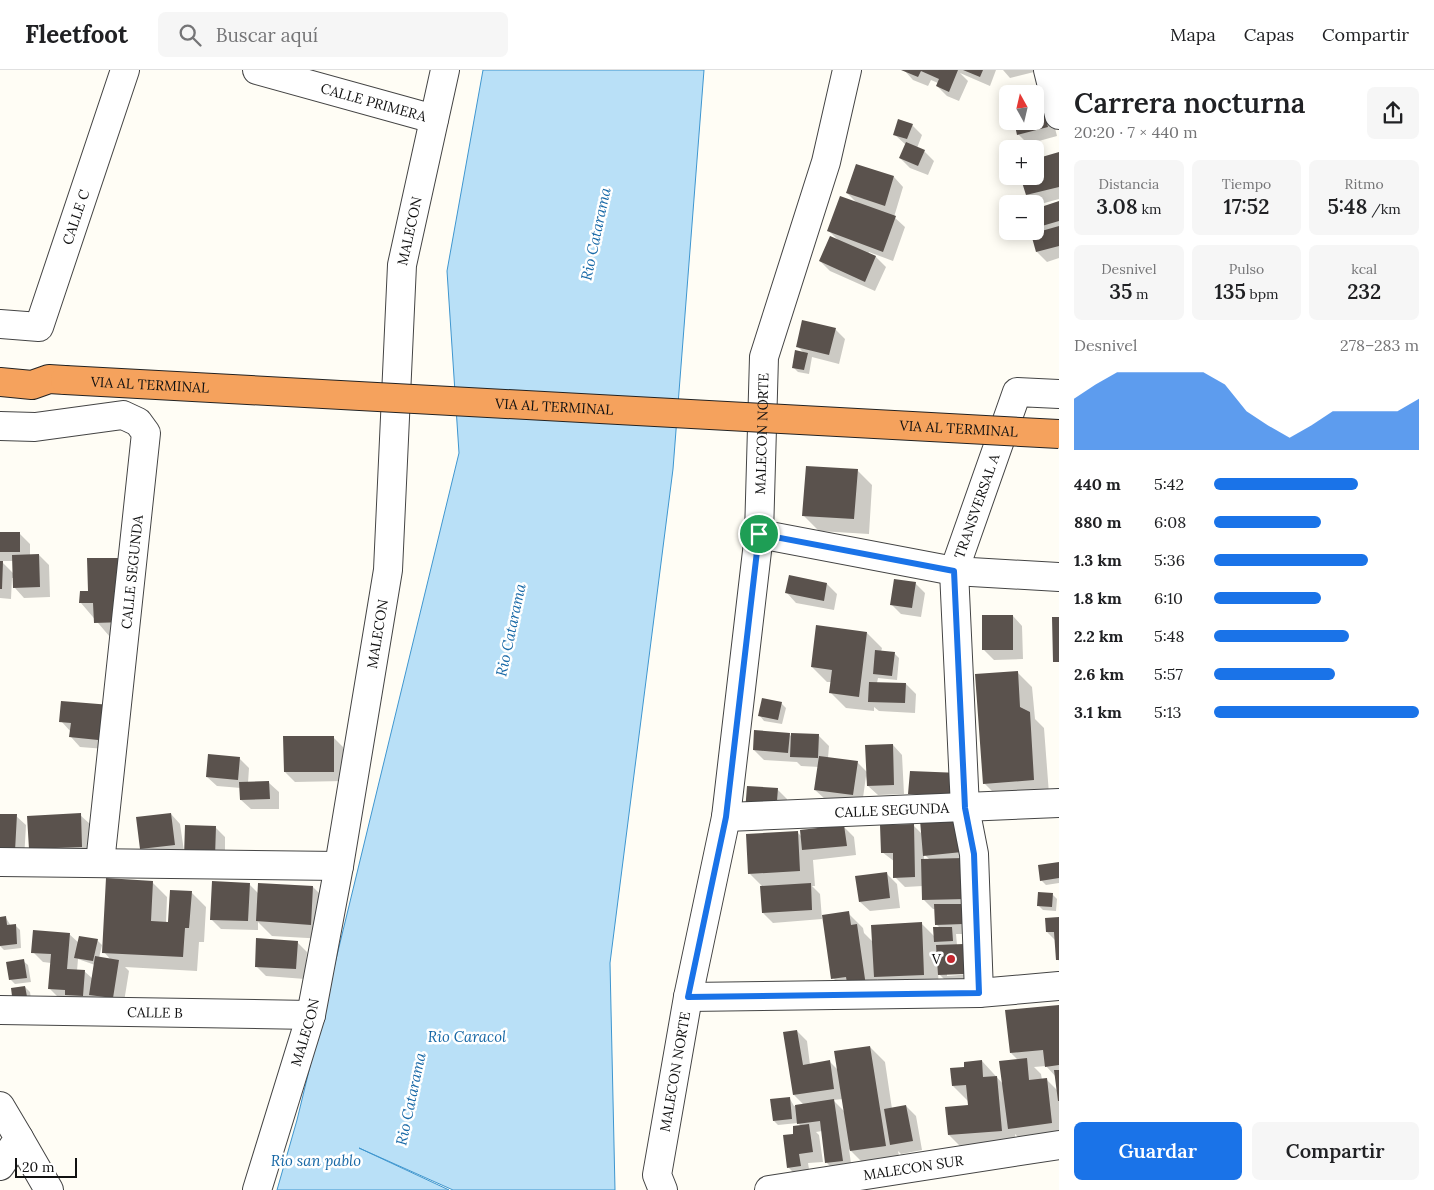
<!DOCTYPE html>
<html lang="es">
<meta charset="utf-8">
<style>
:root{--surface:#fff;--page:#f6f6f6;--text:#202124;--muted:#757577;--line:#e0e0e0;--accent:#1a73e8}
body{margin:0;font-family:Lora,serif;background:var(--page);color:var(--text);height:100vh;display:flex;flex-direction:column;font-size:19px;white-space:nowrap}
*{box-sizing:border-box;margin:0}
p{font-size:16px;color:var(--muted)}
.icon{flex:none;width:28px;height:28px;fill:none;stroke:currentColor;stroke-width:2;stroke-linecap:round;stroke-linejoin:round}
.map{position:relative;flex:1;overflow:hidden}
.side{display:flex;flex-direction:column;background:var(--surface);width:375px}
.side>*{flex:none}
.needle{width:32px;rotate:352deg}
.controls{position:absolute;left:999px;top:15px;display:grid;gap:10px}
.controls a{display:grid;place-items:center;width:45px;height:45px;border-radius:8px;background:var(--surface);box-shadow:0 2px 12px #0003;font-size:25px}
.scale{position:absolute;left:15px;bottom:12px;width:62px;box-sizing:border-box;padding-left:5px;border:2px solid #111;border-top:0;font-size:14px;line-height:18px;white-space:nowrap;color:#111;-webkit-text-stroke:4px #fff;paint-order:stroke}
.pin{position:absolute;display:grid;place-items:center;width:42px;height:42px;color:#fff;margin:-21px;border:2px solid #fff;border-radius:50%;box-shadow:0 1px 5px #0007}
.round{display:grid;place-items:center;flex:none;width:52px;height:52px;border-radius:8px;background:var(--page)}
.head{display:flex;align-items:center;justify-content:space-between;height:85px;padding:0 15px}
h1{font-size:28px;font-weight:600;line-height:38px}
.metrics{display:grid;grid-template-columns:repeat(3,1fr);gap:8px;height:85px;padding:5px 15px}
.metrics div{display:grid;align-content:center;border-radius:8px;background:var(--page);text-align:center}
.metrics b{font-size:21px;font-weight:600}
.metrics small{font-size:14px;font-weight:400}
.metrics p{font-size:14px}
.chart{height:140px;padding:10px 15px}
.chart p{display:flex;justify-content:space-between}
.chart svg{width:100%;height:90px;margin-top:5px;fill:var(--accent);opacity:.7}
.primary-button{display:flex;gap:10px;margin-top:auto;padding:10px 15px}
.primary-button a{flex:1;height:58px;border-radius:8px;background:var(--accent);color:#fff;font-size:20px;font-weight:600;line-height:58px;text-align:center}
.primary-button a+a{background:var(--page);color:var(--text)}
ul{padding:0 15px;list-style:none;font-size:16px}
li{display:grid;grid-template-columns:80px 60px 1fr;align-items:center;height:38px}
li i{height:12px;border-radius:6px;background:var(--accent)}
header{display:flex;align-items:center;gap:30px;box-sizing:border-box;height:70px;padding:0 25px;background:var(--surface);border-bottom:1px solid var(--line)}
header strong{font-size:24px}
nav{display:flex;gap:28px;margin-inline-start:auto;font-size:18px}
.search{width:350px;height:45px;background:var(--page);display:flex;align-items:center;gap:12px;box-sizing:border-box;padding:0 18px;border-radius:8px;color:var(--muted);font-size:19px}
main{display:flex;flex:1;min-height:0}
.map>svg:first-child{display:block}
.water{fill:#b9e0f7;stroke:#3f96cf}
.shadow{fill:#0003;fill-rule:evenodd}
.building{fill:#5a524d}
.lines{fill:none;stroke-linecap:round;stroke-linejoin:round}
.minor-casing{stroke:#444;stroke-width:30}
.highway-casing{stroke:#222;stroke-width:30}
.minor{stroke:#fff;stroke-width:28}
.highway{stroke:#f5a25d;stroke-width:28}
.highway-bridge-casing{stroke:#222;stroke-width:30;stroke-linecap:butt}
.highway-bridge{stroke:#f5a25d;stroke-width:28}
.route-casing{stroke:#fff;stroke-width:10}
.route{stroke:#1a73e8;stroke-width:6}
.poi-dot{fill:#c4262e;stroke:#fff;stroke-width:2}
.labels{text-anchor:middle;stroke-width:5;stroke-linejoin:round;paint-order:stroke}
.street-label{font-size:14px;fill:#111;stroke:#fff}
.poi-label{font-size:14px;fill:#111;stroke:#fff;text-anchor:end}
.water-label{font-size:15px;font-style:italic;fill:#1768a6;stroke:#fff}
</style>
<header>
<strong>Fleetfoot</strong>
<div class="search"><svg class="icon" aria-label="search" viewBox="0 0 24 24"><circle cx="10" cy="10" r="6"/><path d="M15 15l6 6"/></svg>Buscar aquí</div>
<nav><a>Mapa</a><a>Capas</a><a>Compartir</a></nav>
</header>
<main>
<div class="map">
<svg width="1059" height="1120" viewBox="0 0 1059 1120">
<rect width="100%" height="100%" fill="#fffdf5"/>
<!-- water -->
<path class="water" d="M483 0H704L673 399 610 893 615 1120H453L359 1078 449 1120H277L297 1050 459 383 447 201Z"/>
<!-- shadow -->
<path class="shadow" d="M904 0H996L990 16 960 3 968 11 959 31 947 26 937 16 938 13 931 10 928 16 913 10Z
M1003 0H1038V1L1010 8Z
M1035 27 1049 35 1057 66 1028 74 1018 64 1035 51Z
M912 55 922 65 917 78 924 81 934 91 928 105 910 98 900 88 906 75 894 64Z
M1059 83V129L1037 135 1027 125 1035 106V90Z
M894 107 903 117 894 147 905 157 893 191 869 182 868 184 876 187 886 197 875 221 830 201 820 191 838 170 829 161 858 134 847 123Z
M1059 132V188L1047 192 1037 182 1041 163 1035 155V140Z
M835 259 845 269 839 294 812 287 809 304 798 302 793 297 804 283 797 276Z
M857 400 872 415 869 464 819 461 804 446Z
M0 464H20L30 474V486L39 485 49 495 50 527 24 528 15 518 14 508H12L11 529 0 528ZM1 491H13L14 504Z
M138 504 139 567H110L81 533 89 522Z
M915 513 925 523 921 547 901 544 891 534Z
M827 514 837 524 834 540 796 533 787 523Z
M1013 546 1022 556 1023 589 994 590 984 580Z
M867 563 882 578 881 582 894 583 899 588 897 610 878 608 877 613 906 614 916 624 915 643 879 641 874 637V641L846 638 831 623 832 612H827L812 597Z
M1017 602 1032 617 1035 649 1044 658 1049 724 999 728 984 713Z
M781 633 786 638 782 654 764 651 760 646Z
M121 646 118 680 80 677 71 667V662L61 651Z
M789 664 792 667 819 666 829 676 828 688 857 692 868 703 893 675 902 685 904 724 878 725 868 716 866 706 862 735 825 729 815 720 819 697 801 696 797 692 764 690 754 680Z
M333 667 343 677V711L295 712 285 702Z
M239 688 249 698 248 713H269L279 722V739H251L241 730V718L217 716 207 707Z
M777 719 787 729 786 753 747 741Z
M171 744 180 754 184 781 215 757 225 767V797L151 789 141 779Z
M0 745 16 746 26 755 24 790H5Z
M80 745 90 754 91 786 30 778Z
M959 748 968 758 972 792H967L975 799 976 838H966L973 845V864H956L957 875H963L973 885 975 913 949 914 938 903 939 919 890 922 877 909 880 931 864 933 854 923H848L833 908 824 846 848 843 863 858 864 863 873 872 872 856 921 853 935 867V859L940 858 936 854V839H933L923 829V816L905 817 895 807V792L882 782V756L913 755 923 765 921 751ZM924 784 930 790H924ZM971 902 972 904 947 906V903Z
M844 757 854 767 856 785 813 790 815 816H812L820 824 822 849 773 853 763 843 762 816 750 804 797 762 801 766Z
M1059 793V813L1046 815 1041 810Z
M887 804 897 814 900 838 870 841 860 832Z
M152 812 167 827 166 853H169L191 822 206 837 204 872H199L197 901 125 897 129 901 123 938 100 934 93 927 92 936 59 928 49 918 51 893 43 892 33 882 69 864 79 873 97 870 102 875 99 888 111 890 104 882ZM78 889 95 895 93 909 84 901H77Z
M249 814 259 824 313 817 328 832 325 869 272 866 258 852V860L221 859 211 849Z
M1053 825 1057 829 1056 841 1043 840 1038 835Z
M0 848H6L11 856 15 855 20 860 21 878 4 880 0 876Z
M1059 848V892L1056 871 1047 862Z
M297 872 307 882 305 909 266 906 256 896Z
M23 891 28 895 31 912 15 914 10 909Z
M25 917 30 922 32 936 12 919Z
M1059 936V1069L1024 1073 1015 1064 1016 1075 964 1080 949 1065 969 1036 968 1031 953 1016 965 998 982 991 1003 1014 1018 990 1011 983ZM1046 996 1056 1007 1058 1021 1046 1009 1042 1010 1041 1004 1034 997Z
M797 961 807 971 810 995 830 992 838 1000 870 977 885 992 892 1039 906 1036 916 1046 922 1080 901 1084 898 1081 900 1090 866 1096 849 1079 852 1101 836 1102 827 1093 822 1061 816 1062 819 1065 823 1092 808 1093 810 1105 798 1107 788 1097 794 1065 801 1056 798 1053 778 1055 774 1051 790 1029 794 1036 804 1035 794 1025ZM843 1029 845 1042 833 1030Z"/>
<!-- building -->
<path class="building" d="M901 0H958L949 22 936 16 939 9 921 1 918 7Z
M963 0H983L980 7Z
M1040 24 1048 57 1017 65 1014 51H1035V25Z
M898 49 913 54 907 69 893 65Z
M906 72 925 80 918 96 899 88Z
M1059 82V117L1026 125 1020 106H1035V89Z
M856 94 894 106 885 136 846 123Z
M840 126 896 146 883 182 827 161Z
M1059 131V151L1035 158V139Z
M1059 156V176L1036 182 1031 164Z
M830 166 876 186 865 212 819 191Z
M802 250 836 258 829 285 796 277Z
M795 280 808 283 804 300 792 298Z
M806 396 858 399 854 449 802 446Z
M0 462H20V482H0Z
M39 484 40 517 13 518 12 485Z
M87 488H124L125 552 94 553 93 533H79L80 521H88Z
M0 491H3L2 519H0Z
M789 505 827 513 824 531 785 523Z
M894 509 916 512 912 538 890 535Z
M982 545H1013V580H982Z
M1052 547H1059V592H1053Z
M816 555 867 562 859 627 829 623 832 600 811 597Z
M875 580 895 582 892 606 873 604Z
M1018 601 1020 637 1030 642 1034 710 983 714 975 604Z
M869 612 906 613 905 633 868 632Z
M762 628 782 632 778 650 758 646Z
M61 631 111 635 108 671 69 667 71 653 59 652Z
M754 660 790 663 788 683 753 680Z
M791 663 819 664 818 688 790 687Z
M283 666H334V702H284Z
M893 674 894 715 867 716 865 675Z
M208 684 240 687 238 710 206 707Z
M819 686 858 691 853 725 814 720Z
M910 701 960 703 959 726 908 724Z
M269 711 270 729 240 730 239 712Z
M747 716 778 718 776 744 745 742Z
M81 743 82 777 29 779 27 746Z
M171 743 175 775 140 779 136 747Z
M0 744H17L15 781 0 780Z
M959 746 962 782 923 786 920 750Z
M914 754 915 807 893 808V783H881L880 755Z
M185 755 216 756 215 787H184Z
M844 755 847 776 802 780 800 760Z
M798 761 800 801 748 804 746 764Z
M965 788 966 829 922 830 921 789Z
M1059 792V808L1040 811 1038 795Z
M887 802 890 828 859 832 855 806Z
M106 808 153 811 151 851 168 852 170 820 192 821 189 858H185L183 887 102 883Z
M212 811 250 813 248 851 210 850Z
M258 813 313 816 311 855 256 851Z
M811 813 812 840 762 843 760 816Z
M1038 822 1053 823 1052 837 1037 836Z
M934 834H963V854L935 855Z
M849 841 851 855 857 854 866 916 848 919 846 907 831 909 822 845Z
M6 846 7 855 16 854 17 874 0 876V847Z
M1059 847V890H1056L1054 862H1046L1045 848Z
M922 852 924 905 874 907 871 855Z
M933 857H952L953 871 934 872Z
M33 860 70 863 67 899 85 900 83 926 65 925V920L48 919 51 884 31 883Z
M79 866 98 869 93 891 74 888Z
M256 868 298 871 296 899 255 897Z
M964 874 965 904 938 905 936 875Z
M95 886 119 890 113 928 89 925Z
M24 889 27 908 9 910 6 892Z
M25 916 28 932 13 934 11 918Z
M1059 935V995L1045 997 1043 980 1010 983 1005 940Z
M797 960 803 995 830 990 834 1019 793 1025 783 962Z
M870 976 886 1076 850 1081 834 981Z
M1027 988 1029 1010 1047 1008 1052 1053 1008 1059 999 991Z
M982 990 983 1007 997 1006 1002 1061 948 1065 945 1037 968 1035 966 1015 952 1016 950 998 964 997V992Z
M1054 1000H1059V1031H1058Z
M790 1027 792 1049 773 1051 770 1029Z
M834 1029 843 1091 825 1093 820 1051 797 1054 795 1035Z
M906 1035 913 1071 890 1075 884 1039Z
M809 1054 813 1082 799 1084 801 1096 787 1098 783 1065 793 1064V1056Z"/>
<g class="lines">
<defs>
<g id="minor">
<path id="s1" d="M257 0 434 49"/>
<path d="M1048 0 1059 45"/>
<path id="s2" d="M0 254 39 257 125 0"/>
<path d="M0 356 35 357 123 345 138 352 146 363 100 793"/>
<path d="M759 464 954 501 1059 507"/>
<path id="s3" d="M726 747 1059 733"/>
<path d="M0 792 339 796"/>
<path id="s4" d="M979 923 974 784 965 738 954 501 1017 322 1059 324"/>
<path d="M688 927 979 923 1059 916"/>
<path id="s5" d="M0 940 311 945"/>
<path d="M0 1036 19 1068 0 1096"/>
<path d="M19 1068 49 1120"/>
<path id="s6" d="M257 1120 311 945 339 796 388 500 402 195 445 0"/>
<path id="s7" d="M663 1120 657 1105 688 927 726 747 759 464 764 287 826 92 847 0"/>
<path id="s8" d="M769 1120 1059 1075"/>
</g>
<path id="highway" d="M0 312 32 315 49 309 65 310"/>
</defs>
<!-- minor casing -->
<use href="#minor" class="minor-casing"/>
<!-- highway casing -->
<use href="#highway" class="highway-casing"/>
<!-- minor -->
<use href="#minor" class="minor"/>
<!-- highway -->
<use href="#highway" class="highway"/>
<defs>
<g id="highway-bridge">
<path id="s9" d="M65 310 1059 364"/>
</g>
</defs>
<!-- highway-bridge casing -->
<use href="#highway-bridge" class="highway-bridge-casing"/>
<!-- highway-bridge -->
<use href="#highway-bridge" class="highway-bridge"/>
</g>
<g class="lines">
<defs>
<path id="route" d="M759 464 954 501 965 738 974 784 979 923 688 927 726 747Z"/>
</defs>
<!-- route casing -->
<use href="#route" class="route-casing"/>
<!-- route -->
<use href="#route" class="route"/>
</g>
<!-- markers -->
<circle class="poi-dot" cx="951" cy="889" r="5"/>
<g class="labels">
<!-- street labels -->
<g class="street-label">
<text dy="5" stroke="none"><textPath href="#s1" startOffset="121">CALLE PRIMERA</textPath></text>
<text dy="5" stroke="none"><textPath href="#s2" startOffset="155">CALLE C</textPath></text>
<text dy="5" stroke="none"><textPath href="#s6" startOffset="975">MALECON</textPath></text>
<text dy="5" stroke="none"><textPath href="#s9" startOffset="85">VIA AL TERMINAL</textPath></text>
<text dy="5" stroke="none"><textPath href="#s9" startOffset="490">VIA AL TERMINAL</textPath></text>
<text dy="5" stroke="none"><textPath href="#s9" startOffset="895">VIA AL TERMINAL</textPath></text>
<text dy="5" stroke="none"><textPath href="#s7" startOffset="766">MALECON NORTE</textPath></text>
<text dy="5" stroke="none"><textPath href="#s4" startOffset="492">TRANSVERSAL A</textPath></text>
<text transform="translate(132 502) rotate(-84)" y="5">CALLE SEGUNDA</text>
<text dy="5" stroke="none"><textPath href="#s6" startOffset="570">MALECON</textPath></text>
<text dy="5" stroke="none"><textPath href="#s3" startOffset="166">CALLE SEGUNDA</textPath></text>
<text dy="5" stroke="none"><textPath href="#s5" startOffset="155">CALLE B</textPath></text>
<text dy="5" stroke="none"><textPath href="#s6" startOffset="165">MALECON</textPath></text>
<text dy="5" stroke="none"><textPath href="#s7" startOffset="121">MALECON NORTE</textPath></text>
<text dy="5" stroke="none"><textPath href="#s8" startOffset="146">MALECON SUR</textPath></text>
</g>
<!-- poi labels -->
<g class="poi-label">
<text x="941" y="894">V</text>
</g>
<!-- water labels -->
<g class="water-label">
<text transform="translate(596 164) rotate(-78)" y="5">Rio Catarama</text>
<text transform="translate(511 560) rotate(-78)" y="5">Rio Catarama</text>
<text x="467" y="972">Rio Caracol</text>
<text transform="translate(411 1029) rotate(-78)" y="5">Rio Catarama</text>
<text x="316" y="1096">Rio san pablo</text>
</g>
</g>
</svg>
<div class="controls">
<a><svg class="needle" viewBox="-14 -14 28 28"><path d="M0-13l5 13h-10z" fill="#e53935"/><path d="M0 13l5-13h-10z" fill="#757577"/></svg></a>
<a>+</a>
<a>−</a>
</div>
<div class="scale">20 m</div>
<div class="pin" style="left:759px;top:464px;background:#1e9e55"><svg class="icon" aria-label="arrive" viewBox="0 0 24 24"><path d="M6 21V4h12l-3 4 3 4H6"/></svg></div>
</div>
<section class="side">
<div class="head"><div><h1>Carrera nocturna</h1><p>20:20 · 7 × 440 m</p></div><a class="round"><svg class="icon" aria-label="share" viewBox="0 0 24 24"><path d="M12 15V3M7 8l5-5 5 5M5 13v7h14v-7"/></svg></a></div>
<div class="metrics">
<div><p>Distancia</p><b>3.08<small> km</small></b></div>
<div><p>Tiempo</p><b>17:52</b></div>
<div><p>Ritmo</p><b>5:48<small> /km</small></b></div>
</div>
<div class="metrics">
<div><p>Desnivel</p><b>35<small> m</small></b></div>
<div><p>Pulso</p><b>135<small> bpm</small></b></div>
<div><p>kcal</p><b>232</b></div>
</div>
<div class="chart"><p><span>Desnivel</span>278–283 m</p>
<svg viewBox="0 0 160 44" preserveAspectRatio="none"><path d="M0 44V19L10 12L20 6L30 6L40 6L50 6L60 6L70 12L80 25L90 32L100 38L110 32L120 25L130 25L140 25L150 25L160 19V44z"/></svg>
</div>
<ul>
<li><b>440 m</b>5:42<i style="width:70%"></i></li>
<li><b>880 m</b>6:08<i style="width:52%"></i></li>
<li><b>1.3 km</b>5:36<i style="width:75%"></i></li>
<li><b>1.8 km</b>6:10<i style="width:52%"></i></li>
<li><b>2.2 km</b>5:48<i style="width:66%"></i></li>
<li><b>2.6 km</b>5:57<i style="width:59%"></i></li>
<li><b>3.1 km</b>5:13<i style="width:100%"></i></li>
</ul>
<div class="primary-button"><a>Guardar</a><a>Compartir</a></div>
</section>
</main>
